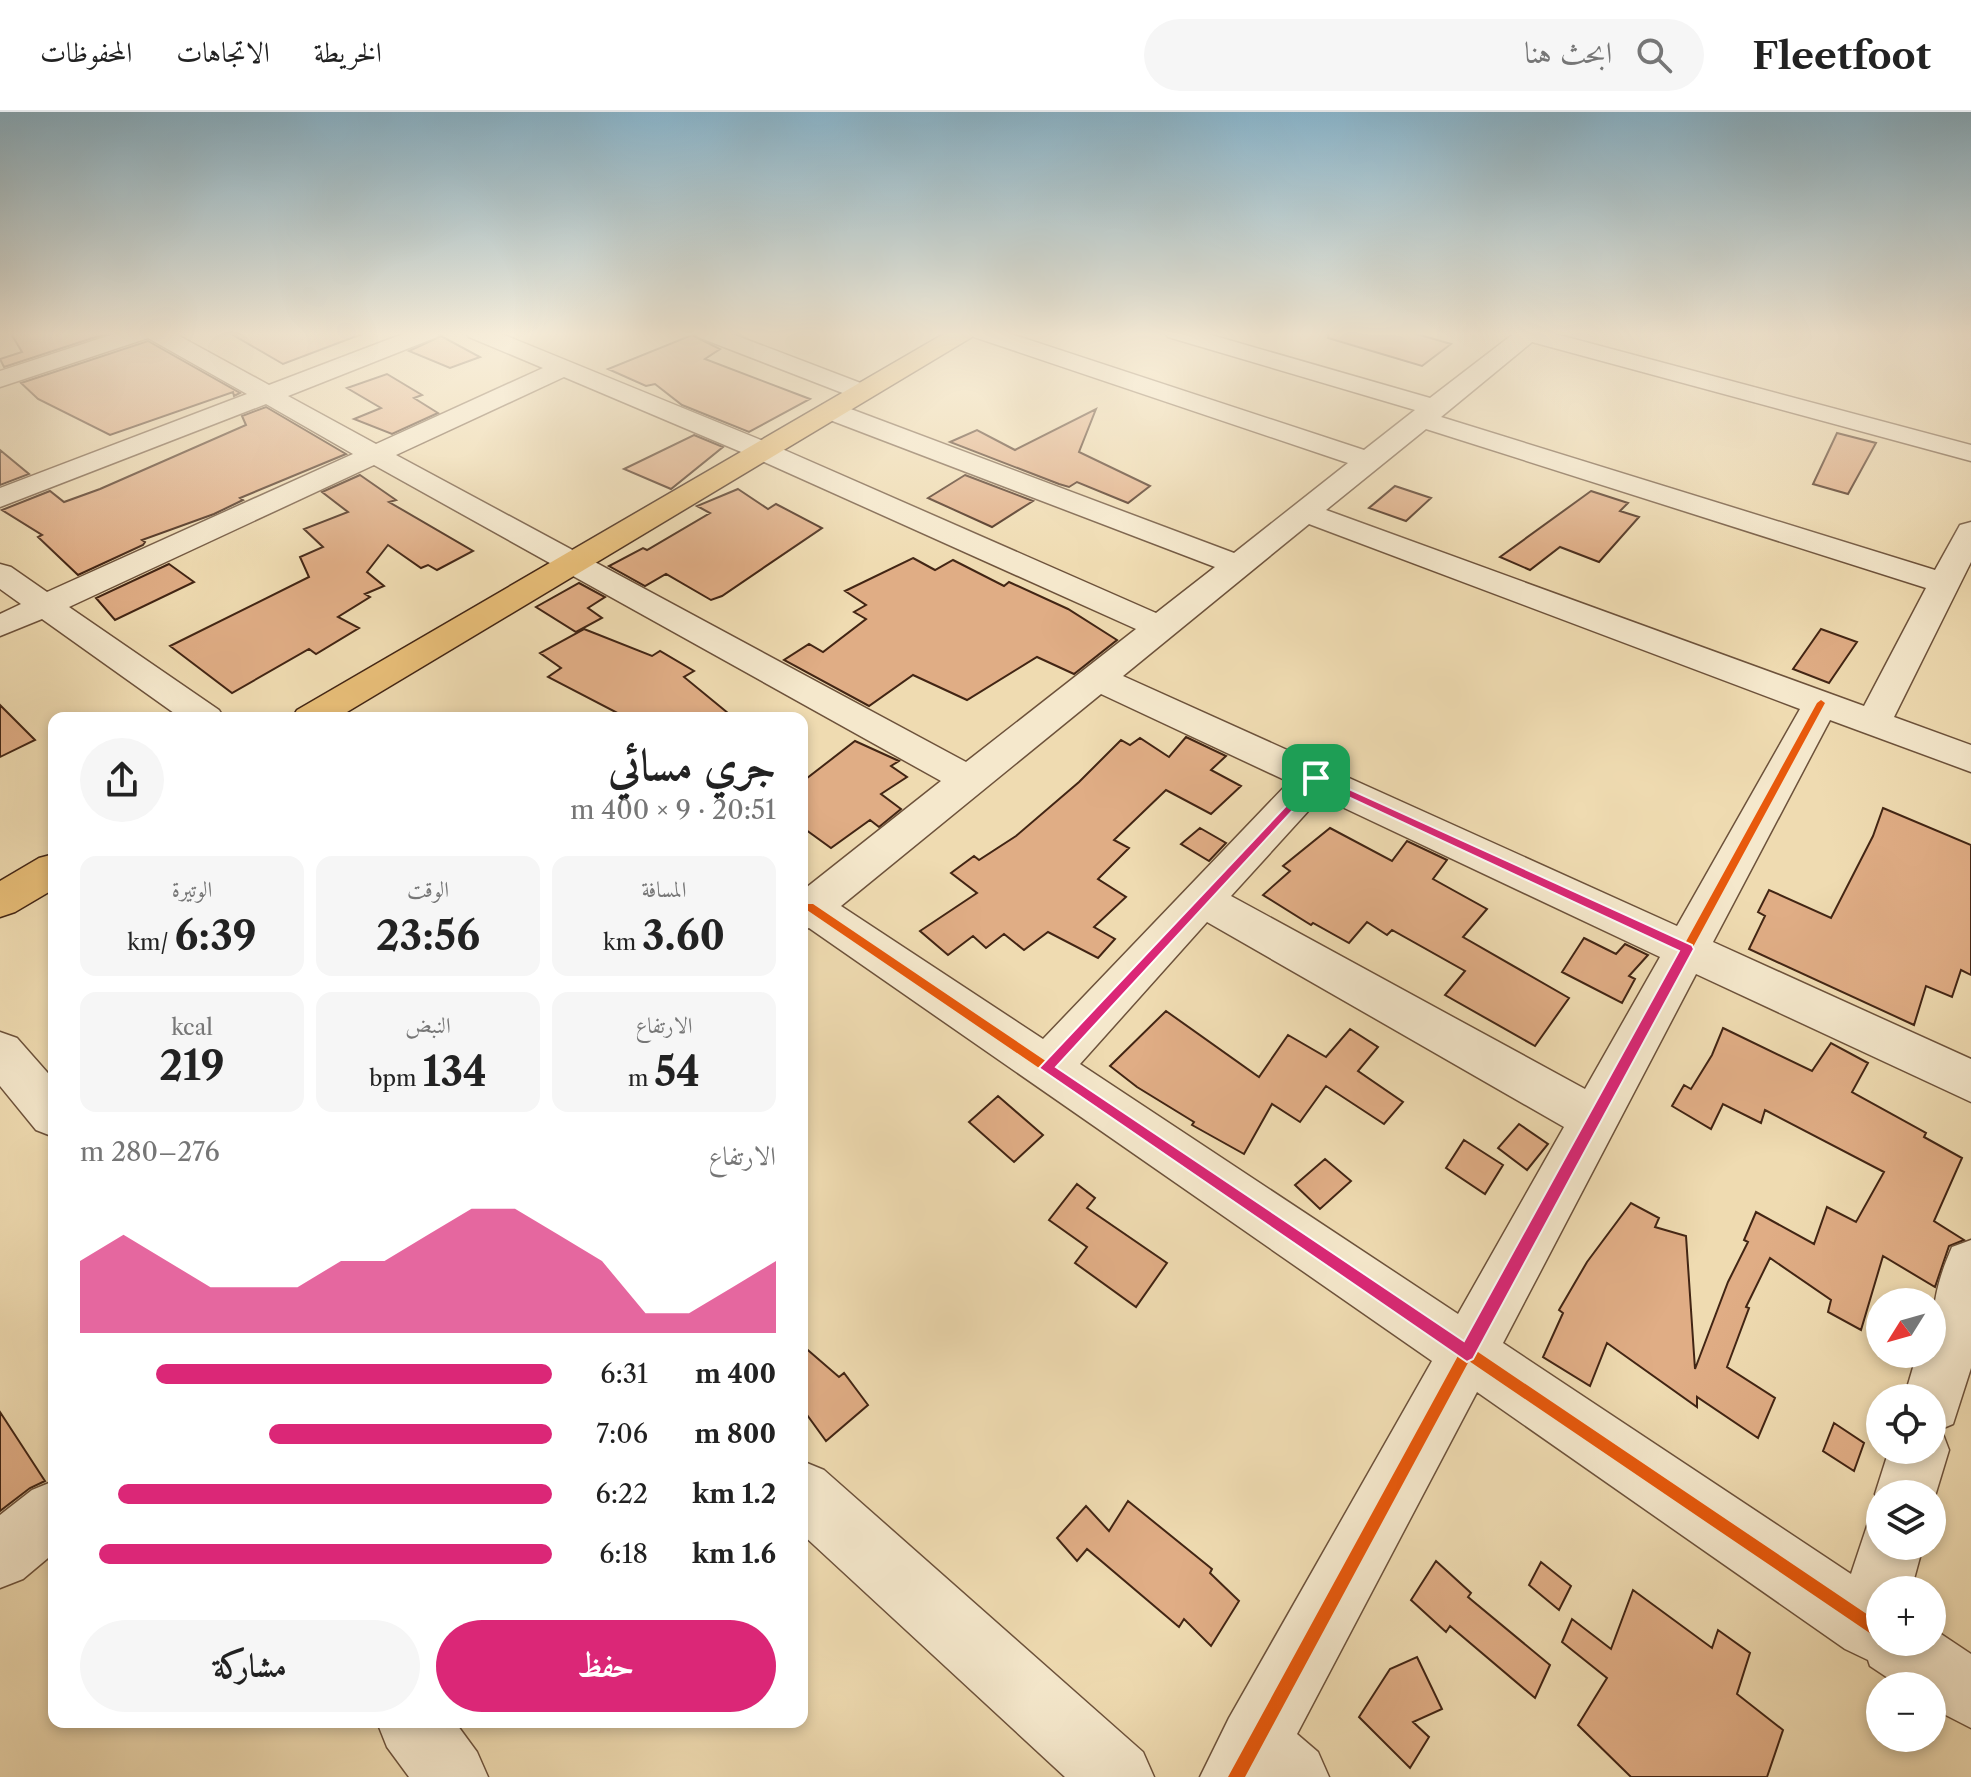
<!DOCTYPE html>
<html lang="ar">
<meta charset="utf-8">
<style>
:root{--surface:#fff;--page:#f6f6f6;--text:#222;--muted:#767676;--line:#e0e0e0;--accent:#db2777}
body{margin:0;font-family:"Libre Caslon Text",Amiri,serif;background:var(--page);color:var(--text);direction:rtl;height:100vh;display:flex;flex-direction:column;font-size:30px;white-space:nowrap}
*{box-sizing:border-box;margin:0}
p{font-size:26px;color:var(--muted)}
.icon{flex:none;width:44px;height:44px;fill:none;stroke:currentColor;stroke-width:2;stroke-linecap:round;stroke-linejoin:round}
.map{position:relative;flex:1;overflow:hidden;direction:ltr}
.sheet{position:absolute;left:48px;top:600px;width:760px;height:1016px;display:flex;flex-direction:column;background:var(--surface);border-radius:16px;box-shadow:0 4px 12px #0003;direction:rtl}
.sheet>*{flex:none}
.needle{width:52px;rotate:233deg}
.controls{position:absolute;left:1866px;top:1176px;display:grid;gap:16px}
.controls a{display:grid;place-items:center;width:80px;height:80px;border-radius:50%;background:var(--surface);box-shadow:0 4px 12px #0003;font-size:40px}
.pin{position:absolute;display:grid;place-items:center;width:68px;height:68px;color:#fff;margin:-34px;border-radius:16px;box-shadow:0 4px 12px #0006}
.round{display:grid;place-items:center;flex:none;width:84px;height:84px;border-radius:42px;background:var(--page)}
.headline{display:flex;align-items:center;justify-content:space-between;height:136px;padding:0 32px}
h1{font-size:44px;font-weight:700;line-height:60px}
.metrics{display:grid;grid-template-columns:repeat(3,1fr);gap:12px;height:136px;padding:8px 32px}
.metrics div{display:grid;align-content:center;border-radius:16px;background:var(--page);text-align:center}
.metrics b{font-size:40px;font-weight:700}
.metrics small{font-size:22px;font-weight:400}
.metrics p{font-size:22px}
.chart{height:224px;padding:16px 32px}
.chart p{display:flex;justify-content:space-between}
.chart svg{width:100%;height:144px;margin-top:8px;fill:var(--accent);opacity:.7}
.primary-button{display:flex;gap:16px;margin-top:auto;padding:16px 32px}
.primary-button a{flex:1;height:92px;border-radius:48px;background:var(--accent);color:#fff;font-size:32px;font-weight:700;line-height:92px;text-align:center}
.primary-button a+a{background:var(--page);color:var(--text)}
ul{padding:0 32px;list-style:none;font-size:26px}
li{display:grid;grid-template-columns:128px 96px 1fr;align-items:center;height:60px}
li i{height:20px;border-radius:10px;background:var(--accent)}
header{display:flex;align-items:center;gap:48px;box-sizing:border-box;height:112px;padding:0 40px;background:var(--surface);border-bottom:2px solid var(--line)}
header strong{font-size:38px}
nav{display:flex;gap:44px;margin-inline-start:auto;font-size:28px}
.search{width:560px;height:72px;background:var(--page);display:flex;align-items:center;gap:20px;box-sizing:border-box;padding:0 28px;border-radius:44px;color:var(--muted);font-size:30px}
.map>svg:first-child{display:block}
.building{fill:#e0ad85;stroke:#422514;stroke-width:2}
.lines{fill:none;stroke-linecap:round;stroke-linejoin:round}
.minor-casing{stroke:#6d523b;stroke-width:3}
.major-casing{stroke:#422514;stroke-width:3}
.minor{fill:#f5e8cc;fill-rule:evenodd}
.major{fill:#e8be78;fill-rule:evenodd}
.cycleway-casing{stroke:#f5e8cc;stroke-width:5}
.cycleway{fill:#e8590c;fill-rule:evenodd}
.route{fill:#db2777;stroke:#fff;stroke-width:2;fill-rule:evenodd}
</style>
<header>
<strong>Fleetfoot</strong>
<div class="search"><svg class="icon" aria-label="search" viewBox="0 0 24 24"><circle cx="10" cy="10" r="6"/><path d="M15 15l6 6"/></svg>ابحث هنا</div>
<nav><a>الخريطة</a><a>الاتجاهات</a><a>المحفوظات</a></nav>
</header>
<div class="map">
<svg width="1971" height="1665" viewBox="0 0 1971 1665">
<rect width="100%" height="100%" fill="#efdbb1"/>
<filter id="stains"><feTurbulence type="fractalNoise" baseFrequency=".0025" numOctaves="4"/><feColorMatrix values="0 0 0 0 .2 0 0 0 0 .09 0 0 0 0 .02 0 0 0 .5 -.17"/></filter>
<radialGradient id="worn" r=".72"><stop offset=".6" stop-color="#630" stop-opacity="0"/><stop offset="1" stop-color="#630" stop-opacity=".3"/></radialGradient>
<!-- building -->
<path class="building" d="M10 220H111L4 255 0 247 22 240Z
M228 220H362V222L283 252Z
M1329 220H1410L1451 232 1422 254 1328 226Z
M692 223 720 237 705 247 810 287 749 320 682 293 655 272 646 274 608 257Z
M441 224 480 245 450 256 409 239Z
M148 229 240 281 234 284 233 280 110 323 38 287 21 271Z
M387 262 422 283 414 286 438 301 392 322 354 307 381 296 347 276Z
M266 295 346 342 240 386 243 388 214 402 142 428 145 430 143 433 78 463 38 425 42 423 2 398 50 379 64 390 100 377 246 313 242 304Z
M1096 297 1079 340 1150 374 1128 391 1077 370 1069 375 1059 372 950 330 977 318 1015 338Z
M1837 321 1876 331 1848 382 1813 372Z
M694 323 723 335 671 377 624 357Z
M0 338 29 362 0 373Z
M360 363 396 388 389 390 473 439 437 458 428 453 421 456 388 433 367 460 384 474 365 482 370 485 338 505 359 516 316 542 309 537 232 581 170 534 309 465 300 445 323 435 304 417 348 400 322 380Z
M965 363 1033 389 992 415 928 386Z
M1395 374 1431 386 1406 409 1369 396Z
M738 377 768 397 776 392 822 416 722 484 711 488 666 462 645 474 609 454 643 436 647 438 710 401 697 394Z
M1591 379 1628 391 1620 399 1639 405 1599 450 1560 435 1530 458 1500 445Z
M913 446 935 458 953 448 1004 474 1009 470 1068 497 1117 528 1074 562 1037 545 967 588 913 563 869 594 784 548 809 532 823 540 866 507 854 500 866 493 845 479Z
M169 452 194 470 115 508 96 486Z
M579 471 605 485 588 496 602 506 576 520 536 495Z
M584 517 652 544 660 539 694 559 684 565 734 606H627L548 565 561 556 540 541Z
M1821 517 1857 530 1829 571 1793 557Z
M0 593 35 628 0 645Z
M1186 625 1226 644 1211 658 1241 674 1211 702 1166 678 1114 728 1129 736 1098 767 1126 785 1094 815 1115 827 1098 846 1048 820 1024 838 1004 822 986 836 973 824 948 843 920 819 977 781 951 761 974 744 979 748 1016 724 1079 670 1121 628 1130 633 1140 626 1169 645Z
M855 629 899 649 891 654 907 665 881 682 901 697 879 715 870 708 831 736 802 715V670Z
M1883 696 1971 733V863L1961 858 1952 885 1926 874 1914 913 1749 837 1765 804 1758 800 1769 778 1831 806 1873 724Z
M1200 716 1226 731 1209 749 1181 732Z
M1330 716 1392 749 1407 729 1447 748 1433 767 1487 797 1463 825 1569 886 1535 934 1445 883 1465 859 1392 818 1387 823 1367 810 1349 831 1313 811 1311 813 1263 783 1290 759 1283 754Z
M1584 826 1616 842 1625 832 1648 843 1629 864 1635 867 1622 891 1562 860Z
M1166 899 1259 965 1288 923 1326 945 1350 917 1378 935 1358 959 1403 990 1384 1012 1326 974 1300 1010 1272 992 1244 1042 1192 1013 1194 1010 1137 975 1110 954Z
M1723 916 1812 959 1831 931 1868 951 1852 980 1926 1021 1924 1025 1962 1046 1934 1109 1964 1128 1949 1134 1935 1175 1883 1144 1861 1218 1828 1200 1831 1188 1770 1146 1746 1195 1749 1196 1727 1255 1775 1286 1758 1326 1697 1285V1295L1607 1231 1590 1274 1543 1245 1563 1201 1559 1198 1587 1150 1631 1091 1659 1106 1655 1115 1686 1124 1695 1257 1728 1170 1748 1130 1744 1128 1756 1100 1814 1132 1827 1095 1856 1110 1884 1060 1765 998 1761 1011 1723 992 1711 1017 1672 994 1684 973 1691 977 1712 943Z
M998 984 1043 1023 1014 1050 969 1010Z
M1519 1012 1548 1032 1527 1058 1498 1036Z
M1464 1028 1503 1053 1485 1082 1446 1056Z
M1325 1047 1351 1069 1320 1097 1295 1073Z
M1077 1072 1095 1086 1087 1096 1167 1151 1136 1195 1075 1151 1087 1135 1049 1108Z
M802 1233 839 1265 844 1261 868 1293 826 1329 802 1296Z
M0 1300 45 1369 30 1376 0 1399Z
M1834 1311 1864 1331 1854 1359 1823 1339Z
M1128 1389 1212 1457 1210 1461 1239 1489 1211 1534 1184 1507 1179 1515 1087 1437 1077 1449 1057 1426 1086 1394 1109 1419Z
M1436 1449 1471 1481 1468 1485 1550 1553 1535 1586 1450 1514 1446 1520 1411 1488Z
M1541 1450 1571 1474 1559 1498 1529 1473Z
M1633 1478 1712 1536 1718 1518 1750 1541 1737 1582 1783 1618 1767 1665H1631L1578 1613 1607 1566 1562 1530 1572 1507 1611 1537Z
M1417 1545 1442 1597 1413 1610 1429 1625 1410 1656 1359 1605 1390 1557Z"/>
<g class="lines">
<defs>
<path id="minor" d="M120 220H172L269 273 408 220H441L437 225 288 284 376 332 543 256 469 225 465 220H497L773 333 1156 501 1215 455 822 305 818 299 822 293H840L1234 441 1348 351 974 225 970 220H1005L1364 338 1415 298 1168 225 1164 220H1201L1430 286 1512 223 1510 220H1548L1971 333V349L1532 230 1441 305 1935 458 1960 413 1971 410V450L1894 605 1971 633V660L1830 608 1713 830 1971 947V990L1696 862 1503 1231 1851 1462 1868 1411 1880 1407V1434H1923L1911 1478H1880V1530H1932V1516L1971 1542V1616L1932 1596V1574H1900L1870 1554 1868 1548 1845 1537 1477 1280 1297 1622 1318 1640 1329 1665H1200L1229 1606 1432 1249 809 816 802 818V779L941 669 374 353 69 495 219 598 224 606H181L42 507 0 524V502L21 492 0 477V452L11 455 47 480 353 342 266 292 0 395V376L247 282 148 226 0 275V259ZM564 265 753 345 1136 517 966 650 396 343ZM1426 317 1926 476 1864 594 1326 398ZM1309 412 1800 597 1677 814 1123 564ZM1101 582 1289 670 1043 927 841 794ZM1321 685 1660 845 1585 977 1231 784ZM1207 810 1564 1015 1458 1202 1080 952Z
M694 220H727L871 275 875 280 871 285H853L698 225Z
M0 920 17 926 54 968V1025L36 1018 0 974Z
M1971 1128V1256L1953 1312 1941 1317 1949 1338 1932 1394V1382H1880V1394L1875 1382 1889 1338H1932V1286H1904L1917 1242H1932C1932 1199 1934 1176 1952 1135Z
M802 1349 824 1358 1143 1640 1154 1665H1065L802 1422Z
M54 1369V1441L23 1467 0 1476V1403L32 1378Z
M377 1610H455L477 1640 488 1665H409L387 1635Z"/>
<path id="major" d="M947 220H976L972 225 337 606H292L297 598Z
M54 742V777L15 800 0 805V769L39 746Z"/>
</defs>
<!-- minor casing -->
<use href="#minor" class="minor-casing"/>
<!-- major casing -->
<use href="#major" class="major-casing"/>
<!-- minor -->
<use href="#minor" class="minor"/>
<!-- major -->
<use href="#major" class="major"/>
<defs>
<path id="cycleway" d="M1821 588 1825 591 1475 1238 1880 1511V1528L1469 1249 1245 1665H1228L1459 1242 807 798 805 795 807 792H813L1465 1232 1817 591Z"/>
</defs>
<!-- cycleway casing -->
<use href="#cycleway" class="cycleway-casing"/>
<!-- cycleway -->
<use href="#cycleway" class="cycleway"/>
</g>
<!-- sky -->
<linearGradient id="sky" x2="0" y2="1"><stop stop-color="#89b7cf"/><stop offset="0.49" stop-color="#f8efdc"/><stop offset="1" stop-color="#f8efdc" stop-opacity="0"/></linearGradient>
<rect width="1971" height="453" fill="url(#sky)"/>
<!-- route -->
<path class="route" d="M1316 662 1692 833 1694 837 1473 1247 1467 1250 1039 956ZM1318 671 1679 839 1464 1229 1056 955Z"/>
<rect width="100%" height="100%" filter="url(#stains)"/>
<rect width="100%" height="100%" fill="url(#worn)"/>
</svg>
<div class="controls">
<a><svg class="needle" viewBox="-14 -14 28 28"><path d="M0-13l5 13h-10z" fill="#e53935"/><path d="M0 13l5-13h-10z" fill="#767676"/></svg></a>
<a><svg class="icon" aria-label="locate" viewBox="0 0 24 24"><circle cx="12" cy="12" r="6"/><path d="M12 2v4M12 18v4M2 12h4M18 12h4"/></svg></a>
<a><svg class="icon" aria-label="layers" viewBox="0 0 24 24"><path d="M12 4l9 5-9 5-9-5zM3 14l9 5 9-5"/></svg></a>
<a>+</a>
<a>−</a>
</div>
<div class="pin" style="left:1316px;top:666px;background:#1e9e55"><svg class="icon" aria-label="arrive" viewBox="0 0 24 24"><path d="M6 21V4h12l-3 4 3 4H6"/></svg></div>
<section class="sheet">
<div class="headline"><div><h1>جري مسائي</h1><p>20:51 · 9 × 400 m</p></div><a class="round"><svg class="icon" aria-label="share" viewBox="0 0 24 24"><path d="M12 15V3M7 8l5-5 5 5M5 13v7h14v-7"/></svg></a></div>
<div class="metrics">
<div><p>المسافة</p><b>3.60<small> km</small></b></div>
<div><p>الوقت</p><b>23:56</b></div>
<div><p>الوتيرة</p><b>6:39<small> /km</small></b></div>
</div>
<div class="metrics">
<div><p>الارتفاع</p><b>54<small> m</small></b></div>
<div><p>النبض</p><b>134<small> bpm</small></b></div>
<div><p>kcal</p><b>219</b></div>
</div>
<div class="chart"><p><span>الارتفاع</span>276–280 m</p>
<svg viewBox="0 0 160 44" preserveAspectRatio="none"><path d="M0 44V22L10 14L20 22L30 30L40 30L50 30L60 22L70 22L80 14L90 6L100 6L110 14L120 22L130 38L140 38L150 30L160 22V44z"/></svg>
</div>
<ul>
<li><b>400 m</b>6:31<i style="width:84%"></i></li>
<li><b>800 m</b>7:06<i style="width:60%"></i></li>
<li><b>1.2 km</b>6:22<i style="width:92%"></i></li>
<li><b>1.6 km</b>6:18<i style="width:96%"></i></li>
</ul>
<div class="primary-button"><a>حفظ</a><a>مشاركة</a></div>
</section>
</div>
